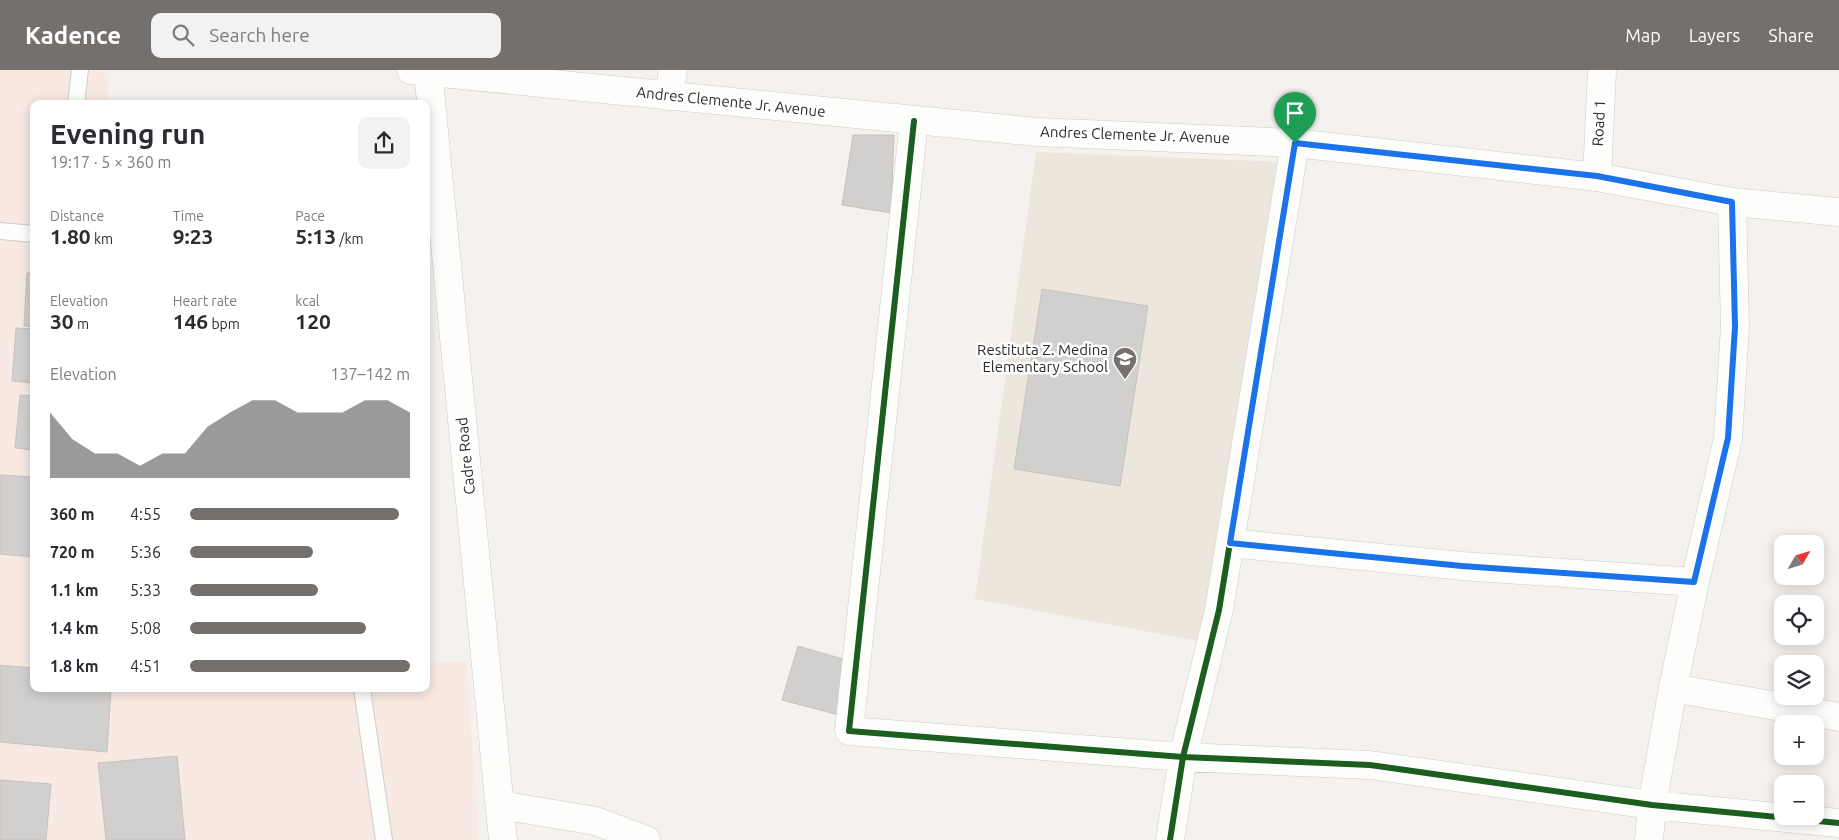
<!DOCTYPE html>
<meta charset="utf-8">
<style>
:root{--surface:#fff;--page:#f2f2f3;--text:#2b2b33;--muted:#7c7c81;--accent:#73706d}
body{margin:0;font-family:Ubuntu,sans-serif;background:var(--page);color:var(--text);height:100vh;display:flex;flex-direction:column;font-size:19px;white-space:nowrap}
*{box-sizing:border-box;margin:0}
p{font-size:16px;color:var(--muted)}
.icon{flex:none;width:28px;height:28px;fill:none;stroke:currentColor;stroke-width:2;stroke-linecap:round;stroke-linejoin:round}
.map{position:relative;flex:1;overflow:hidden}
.sheet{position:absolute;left:30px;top:30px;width:400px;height:592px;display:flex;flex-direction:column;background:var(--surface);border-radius:10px;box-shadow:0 2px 12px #0003}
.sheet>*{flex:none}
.needle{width:32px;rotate:51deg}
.fabs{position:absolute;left:1774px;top:465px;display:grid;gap:10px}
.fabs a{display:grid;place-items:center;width:50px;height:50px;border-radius:10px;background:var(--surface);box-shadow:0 2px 12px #0003;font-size:25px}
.pin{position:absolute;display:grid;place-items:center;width:42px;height:42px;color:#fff;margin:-51px -21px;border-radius:50% 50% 50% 0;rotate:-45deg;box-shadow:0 0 5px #0007}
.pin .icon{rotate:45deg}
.round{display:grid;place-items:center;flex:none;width:52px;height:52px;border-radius:10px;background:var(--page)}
.overview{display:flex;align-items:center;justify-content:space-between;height:85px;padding:0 20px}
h1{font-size:28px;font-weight:700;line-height:38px}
.metrics{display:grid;grid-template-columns:repeat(3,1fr);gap:8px;height:85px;padding:5px 20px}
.metrics div{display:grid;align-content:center}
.metrics b{font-size:21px;font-weight:700}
.metrics small{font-size:14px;font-weight:400}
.metrics p{font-size:14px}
.chart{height:140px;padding:10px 20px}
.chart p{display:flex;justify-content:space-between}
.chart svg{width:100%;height:90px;margin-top:5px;fill:var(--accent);opacity:.7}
ul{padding:0 20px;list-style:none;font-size:16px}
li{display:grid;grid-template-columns:80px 60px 1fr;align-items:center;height:38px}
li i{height:12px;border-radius:6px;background:var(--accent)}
header{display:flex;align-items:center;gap:30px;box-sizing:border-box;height:70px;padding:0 25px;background:var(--accent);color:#fff}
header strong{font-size:24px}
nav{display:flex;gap:28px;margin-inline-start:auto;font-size:18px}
.search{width:350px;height:45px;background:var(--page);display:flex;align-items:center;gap:12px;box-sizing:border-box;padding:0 18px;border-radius:10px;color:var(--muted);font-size:19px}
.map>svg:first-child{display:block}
.commercial{fill:#f8e9e2}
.built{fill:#ede6dd}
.building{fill:#d2d0ce;stroke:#c5c2c0}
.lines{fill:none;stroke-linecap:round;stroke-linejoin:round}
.service-casing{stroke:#cecdca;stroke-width:18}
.minor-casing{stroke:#cecdca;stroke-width:29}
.secondary-casing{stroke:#cecdca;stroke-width:29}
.service{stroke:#fdfdfc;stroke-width:16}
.minor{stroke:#fdfdfc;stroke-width:28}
.secondary{stroke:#fdfdfc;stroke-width:28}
.cycleway-casing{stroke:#fff;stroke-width:9}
.cycleway{stroke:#1b5e20;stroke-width:6}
.route-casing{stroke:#fff;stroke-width:10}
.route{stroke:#1a73e8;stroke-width:6}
.labels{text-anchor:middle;stroke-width:5;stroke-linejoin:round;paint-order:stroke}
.street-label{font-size:15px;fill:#2d2b28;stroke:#fff}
.poi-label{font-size:15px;fill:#2d2b28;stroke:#fff;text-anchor:end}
</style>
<header>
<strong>Kadence</strong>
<div class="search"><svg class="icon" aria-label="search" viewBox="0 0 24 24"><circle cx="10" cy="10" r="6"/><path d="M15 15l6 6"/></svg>Search here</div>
<nav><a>Map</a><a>Layers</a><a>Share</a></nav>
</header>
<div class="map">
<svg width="1839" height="770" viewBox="0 0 1839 770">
<rect width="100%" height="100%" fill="#f4f1ee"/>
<!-- commercial -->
<path class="commercial" d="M0 0H79L108 3V34H34V619H426V593L466 592 479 770H0Z"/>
<!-- built -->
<path class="built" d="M1036 82 1282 92 1203 572 975 529Z"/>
<!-- building -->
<path class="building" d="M853 65H894L891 143 842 135Z
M27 203H34V257L24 256Z
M1042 219 1148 236 1120 416 1014 399Z
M16 258 34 259V313L12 311Z
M20 325 34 326V380L15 378Z
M0 405 34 407V487L0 484Z
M798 576 843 589 839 645 782 630Z
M0 595 34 598V619H111L107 682 0 672Z
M177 686 185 770H106L98 693Z
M0 710 51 714 46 770H0Z"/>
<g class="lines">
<defs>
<path id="service" d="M76 34 80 0
M0 161 34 164
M362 619 384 770"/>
<path id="minor" d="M428 0 503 770
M669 26 673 0
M914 51 849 661 1183 687 1170 770
M1295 73 1219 540 1183 687 1370 695 1652 735 1839 753
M1597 107 1602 0
M1230 473 1462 496 1695 512
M1673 618 1839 647
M500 735 596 751 646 770
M1649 770 1652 735 1673 618 1695 512 1728 368 1735 257 1732 132"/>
<path id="secondary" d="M411 0 1037 62 1295 73 1597 107 1732 132 1839 142"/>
</defs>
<!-- service casing -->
<use href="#service" class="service-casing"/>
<!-- minor casing -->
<use href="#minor" class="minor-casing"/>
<!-- secondary casing -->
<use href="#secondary" class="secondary-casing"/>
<!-- service -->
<use href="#service" class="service"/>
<!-- minor -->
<use href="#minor" class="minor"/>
<!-- secondary -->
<use href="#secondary" class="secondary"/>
<defs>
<path id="cycleway" d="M914 51 849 661 1183 687 1170 770
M1295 73 1219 540 1183 687 1370 695 1652 735 1839 753"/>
</defs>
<!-- cycleway casing -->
<use href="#cycleway" class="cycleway-casing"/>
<!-- cycleway -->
<use href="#cycleway" class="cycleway"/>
</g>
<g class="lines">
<defs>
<path id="route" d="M1295 73 1597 106 1732 132 1735 257 1728 368 1694 512 1462 496 1230 473Z"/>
</defs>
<!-- route casing -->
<use href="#route" class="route-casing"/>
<!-- route -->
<use href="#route" class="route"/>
</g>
<!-- icons -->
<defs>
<symbol id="school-pin" viewBox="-11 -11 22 30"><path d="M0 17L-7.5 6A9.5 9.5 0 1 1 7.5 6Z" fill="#73706d" stroke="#fff"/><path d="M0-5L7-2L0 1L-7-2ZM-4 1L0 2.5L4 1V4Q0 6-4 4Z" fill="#fff"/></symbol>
</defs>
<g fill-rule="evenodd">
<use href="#school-pin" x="1111" y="275" width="28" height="38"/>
</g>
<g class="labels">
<!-- street labels -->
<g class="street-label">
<text transform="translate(731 32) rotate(6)" y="5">Andres Clemente Jr. Avenue</text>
<text transform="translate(1599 53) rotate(-87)" y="5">Road 1</text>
<text transform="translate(1135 65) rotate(2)" y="5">Andres Clemente Jr. Avenue</text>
<text transform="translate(466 386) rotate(-96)" y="5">Cadre Road</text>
</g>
<!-- poi labels -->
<g class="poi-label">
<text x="1108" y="285">Restituta Z. Medina<tspan x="1108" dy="17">Elementary School</tspan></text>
</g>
</g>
</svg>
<div class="fabs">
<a><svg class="needle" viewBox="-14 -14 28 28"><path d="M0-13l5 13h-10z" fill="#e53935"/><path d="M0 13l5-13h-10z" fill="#7c7c81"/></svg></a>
<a><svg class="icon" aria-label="locate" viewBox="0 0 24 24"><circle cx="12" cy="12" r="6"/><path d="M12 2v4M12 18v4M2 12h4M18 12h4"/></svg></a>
<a><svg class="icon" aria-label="layers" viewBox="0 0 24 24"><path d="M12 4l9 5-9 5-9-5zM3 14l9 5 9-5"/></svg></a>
<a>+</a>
<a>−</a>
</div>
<div class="pin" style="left:1295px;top:73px;background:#1e9e55"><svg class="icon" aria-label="arrive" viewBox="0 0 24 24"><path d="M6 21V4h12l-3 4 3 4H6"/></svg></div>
<section class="sheet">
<div class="overview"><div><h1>Evening run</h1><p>19:17 · 5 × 360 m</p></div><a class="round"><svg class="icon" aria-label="share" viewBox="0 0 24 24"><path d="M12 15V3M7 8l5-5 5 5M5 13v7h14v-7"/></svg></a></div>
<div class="metrics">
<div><p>Distance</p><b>1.80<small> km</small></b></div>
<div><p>Time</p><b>9:23</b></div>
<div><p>Pace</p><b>5:13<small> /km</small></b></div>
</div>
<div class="metrics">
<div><p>Elevation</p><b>30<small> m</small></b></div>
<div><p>Heart rate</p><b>146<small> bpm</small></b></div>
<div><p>kcal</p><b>120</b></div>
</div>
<div class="chart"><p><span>Elevation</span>137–142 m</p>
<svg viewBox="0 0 160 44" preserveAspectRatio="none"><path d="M0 44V12L10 25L20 32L30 32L40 38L50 32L60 32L70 19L80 12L90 6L100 6L110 12L120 12L130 12L140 6L150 6L160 12V44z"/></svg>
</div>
<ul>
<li><b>360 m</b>4:55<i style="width:95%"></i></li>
<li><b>720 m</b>5:36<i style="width:56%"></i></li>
<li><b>1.1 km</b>5:33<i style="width:58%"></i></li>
<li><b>1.4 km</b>5:08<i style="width:80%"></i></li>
<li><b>1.8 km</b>4:51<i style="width:100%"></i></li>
</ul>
</section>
</div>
